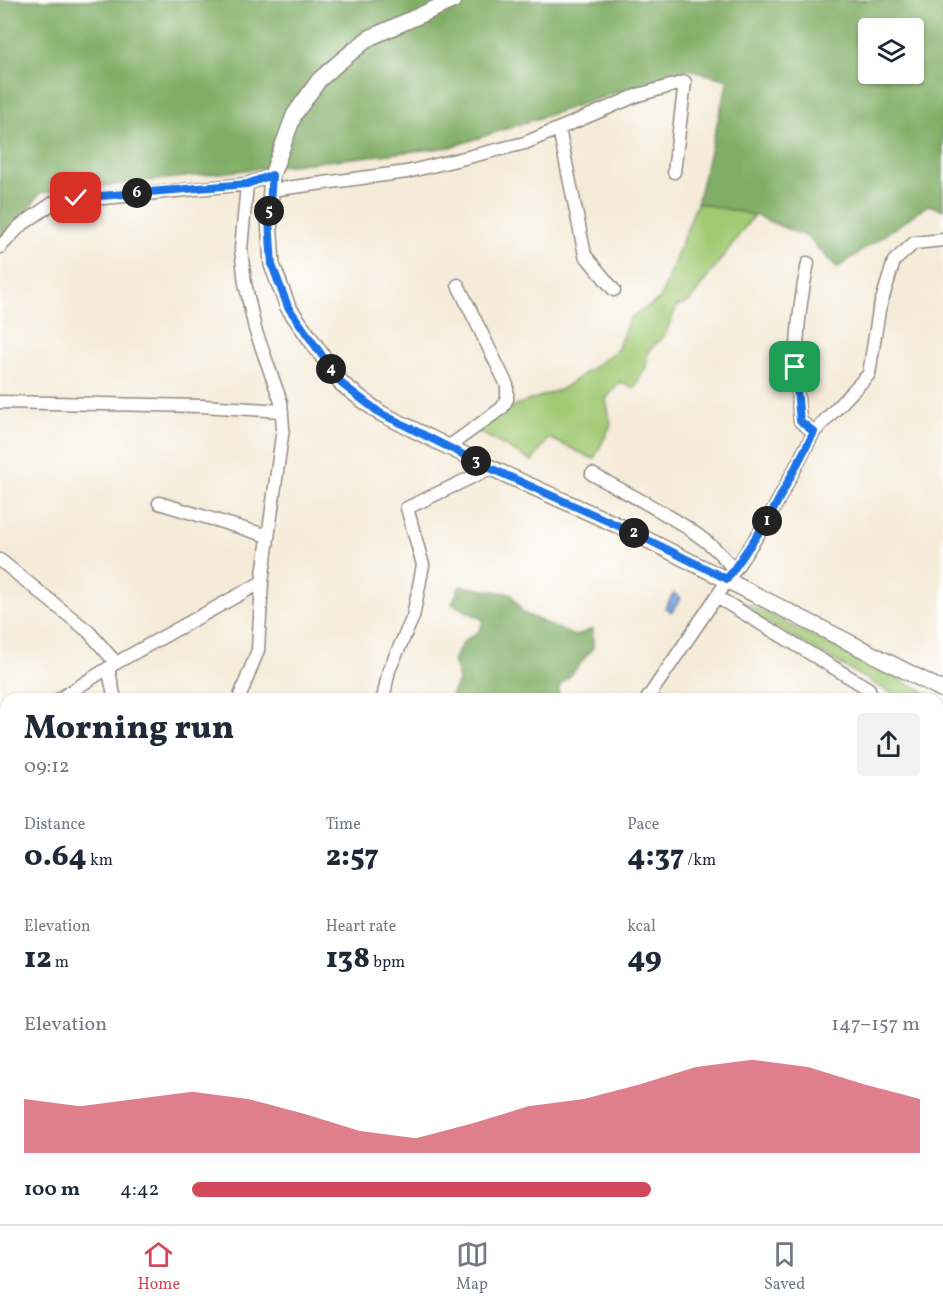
<!DOCTYPE html>
<meta charset="utf-8">
<style>
:root{--surface:#fff;--page:#f2f2f3;--text:#1f2937;--muted:#747a83;--line:#e0e1e3;--accent:#d1495b}
body{margin:0;font-family:Vollkorn,serif;background:var(--page);color:var(--text);height:100vh;display:flex;flex-direction:column;font-size:22px;white-space:nowrap}
*{box-sizing:border-box;margin:0}
p{font-size:20px;color:var(--muted)}
.icon{flex:none;width:33px;height:33px;fill:none;stroke:currentColor;stroke-width:2;stroke-linecap:round;stroke-linejoin:round}
.map{position:relative;flex:1;overflow:hidden}
.drawer{position:absolute;left:0px;top:693px;width:944px;height:531px;display:flex;flex-direction:column;background:var(--surface);border-radius:18px 18px 0 0;box-shadow:0 2px 4px #0004}
.drawer>*{flex:none}
.buttons{position:absolute;left:858px;top:18px;display:grid;gap:12px}
.buttons a{display:grid;place-items:center;width:66px;height:66px;border-radius:6px;background:var(--surface);box-shadow:0 2px 4px #0004;font-size:30px}
.pin{position:absolute;display:grid;place-items:center;width:51px;height:51px;color:#fff;margin:-26px;border-radius:12px;box-shadow:0 3px 9px #0006}
.km{position:absolute;width:30px;height:30px;margin:-15px;border-radius:50%;background:#222;color:#fff;font-size:16px;line-height:30px;text-align:center}
.round{display:grid;place-items:center;flex:none;width:63px;height:63px;border-radius:6px;background:var(--page)}
.head{display:flex;align-items:center;justify-content:space-between;height:102px;padding:0 24px}
h1{font-size:33px;font-weight:800;line-height:45px}
.stats{display:grid;grid-template-columns:repeat(3,1fr);gap:9px;height:102px;padding:6px 24px}
.stats div{display:grid;align-content:center}
.stats b{font-size:30px;font-weight:800}
.stats small{font-size:16px;font-weight:400}
.stats p{font-size:16px}
.chart{height:168px;padding:12px 24px}
.chart p{display:flex;justify-content:space-between}
.chart svg{width:100%;height:108px;margin-top:6px;fill:var(--accent);opacity:.7}
ul{padding:0 24px;list-style:none;font-size:20px}
li{display:grid;grid-template-columns:96px 72px 1fr;align-items:center;height:45px}
li i{height:15px;border-radius:8px;background:var(--accent)}
.tab-bar{display:flex;justify-content:space-around;align-items:center;height:84px;border-top:2px solid var(--line);background:var(--surface);font-size:16px;color:var(--muted)}
.tab-bar a{display:grid;justify-items:center;gap:3px}
.tab-bar .on{color:var(--accent)}
.map>svg:first-child{display:block}
.green{fill:#a2ca75;stroke:#667a50;stroke-width:1.5}
.forest{fill:#81ae66;stroke:#566c48;stroke-width:1.5;fill-rule:evenodd}
.water{fill:#6e9dd7;stroke:#4c6481;stroke-width:1.5}
.lines{fill:none;stroke-linecap:round;stroke-linejoin:round}
.minor-casing{stroke:#908b82;stroke-width:15}
.major-casing{stroke:#908b82;stroke-width:18}
.minor{stroke:#fff;stroke-width:12}
.major{stroke:#fff;stroke-width:15}
.route-casing{stroke:#fff;stroke-width:12}
.route{stroke:#1a73e8;stroke-width:8}
</style>
<div class="map">
<svg width="943" height="1224" viewBox="0 0 943 1224">
<rect width="100%" height="100%" fill="#fff"/>
<filter id="ink" filterUnits="userSpaceOnUse"><feTurbulence type="fractalNoise" baseFrequency=".0167" numOctaves="2"/><feDisplacementMap in="SourceGraphic" scale="12" xChannelSelector="R" yChannelSelector="G"/><feConvolveMatrix kernelMatrix="1 2 1 2 8 2 1 2 1" color-interpolation-filters="sRGB"/></filter>
<filter id="wash" filterUnits="userSpaceOnUse"><feTurbulence type="fractalNoise" baseFrequency=".008" numOctaves="4" result="noise"/><feDisplacementMap in="SourceGraphic" scale="24" xChannelSelector="R" yChannelSelector="G"/><feGaussianBlur stdDeviation="1.35" result="paint"/><feColorMatrix in="noise" values="0 0 0 0 0 0 0 0 0 0 0 0 0 0 0 0 0 1.4 0 .05"/><feComposite in="paint" operator="in"/></filter>
<g filter="url(#wash)">
<rect width="100%" height="100%" fill="#f5ebd8"/>
<!-- green -->
<path class="green" d="M697 203 754 215 689 302 677 306 665 335 648 351 646 367 634 389 620 382 606 399 611 425 594 459 549 438 532 461 477 431 516 405 562 389 617 350 629 319 660 299Z
M729 595 943 701V719L938 717V699H901L725 598Z"/>
<!-- forest -->
<path class="forest" d="M0 0H943V210L928 205 837 268 807 237 754 215 697 203 728 80 688 69 451 147 40 193 0 251ZM868 28H914V74H868Z
M460 586 511 594 523 613 574 636 593 629V648L571 675 560 685 557 699H452L451 696 459 679 453 660 464 641 479 631 484 620 452 604Z"/>
<!-- water -->
<path class="water" d="M674 593 681 598 672 612 665 608Z"/>
</g>
<g filter="url(#ink)">
<g class="lines">
<defs>
<path id="minor" d="M559 129 585 255 614 290
M271 190 407 172 525 143 638 95 685 82 674 172
M0 247 20 226 53 203 247 184
M808 263C796 320 794 364 800 421L814 432
M0 402 202 406 282 411
M448 447 502 408 507 399V385L458 285
M592 474C631 496 712 533 734 571L647 699
M159 503 268 536
M0 560 89 632 116 663
M734 571 769 518 814 432 869 374 879 310 894 261 914 243 943 240
M717 597 869 689 871 699
M108 668 115 699
M240 696 258 650 262 582
M59 699 116 663 262 582 283 428 281 402 255 329 245 283 241 249 247 184 272 175
M383 699 389 670 413 617 423 565 407 508 491 468
M0 736 6 732
M938 817 943 818
M938 906 943 908
M938 1045 943 1032
M0 1211 6 1208
M105 1218 108 1224
M695 1218 698 1224
M931 1218V1224
M344 1224 348 1218
M388 1224 393 1218
M546 1224 550 1218
M667 1224 673 1218"/>
<path id="major" d="M454 0 369 38 337 64 319 80 294 115 272 175 269 220 272 265 288 307 342 384 380 413 491 468 630 531 943 690"/>
</defs>
<!-- minor casing -->
<use href="#minor" class="minor-casing"/>
<!-- major casing -->
<use href="#major" class="major-casing"/>
<!-- minor -->
<use href="#minor" class="minor"/>
<!-- major -->
<use href="#major" class="major"/>
</g>
</g>
<g class="lines" filter="url(#ink)">
<defs>
<path id="route" d="M76 198 247 184 272 175 269 220 272 265 288 307 342 384 380 413 490 468 630 531 727 579 769 518 814 432 800 421 795 367"/>
</defs>
<!-- route casing -->
<use href="#route" class="route-casing"/>
<!-- route -->
<use href="#route" class="route"/>
</g>
</svg>
<div class="buttons">
<a><svg class="icon" aria-label="layers" viewBox="0 0 24 24"><path d="M12 4l9 5-9 5-9-5zM3 14l9 5 9-5"/></svg></a>
</div>
<div class="pin" style="left:795px;top:367px;background:#1e9e55"><svg class="icon" aria-label="arrive" viewBox="0 0 24 24"><path d="M6 21V4h12l-3 4 3 4H6"/></svg></div>
<div class="pin" style="left:76px;top:198px;background:#d93025"><svg class="icon" aria-label="check" viewBox="0 0 24 24"><path d="M5 12l5 5 9-10"/></svg></div>
<b class="km" style="left:767px;top:521px">1</b>
<b class="km" style="left:634px;top:533px">2</b>
<b class="km" style="left:476px;top:461px">3</b>
<b class="km" style="left:331px;top:369px">4</b>
<b class="km" style="left:269px;top:211px">5</b>
<b class="km" style="left:137px;top:193px">6</b>
<section class="drawer">
<div class="head"><div><h1>Morning run</h1><p>09:12</p></div><a class="round"><svg class="icon" aria-label="share" viewBox="0 0 24 24"><path d="M12 15V3M7 8l5-5 5 5M5 13v7h14v-7"/></svg></a></div>
<div class="stats">
<div><p>Distance</p><b>0.64<small> km</small></b></div>
<div><p>Time</p><b>2:57</b></div>
<div><p>Pace</p><b>4:37<small> /km</small></b></div>
</div>
<div class="stats">
<div><p>Elevation</p><b>12<small> m</small></b></div>
<div><p>Heart rate</p><b>138<small> bpm</small></b></div>
<div><p>kcal</p><b>49</b></div>
</div>
<div class="chart"><p><span>Elevation</span>147–157 m</p>
<svg viewBox="0 0 160 44" preserveAspectRatio="none"><path d="M0 44V22L10 25L20 22L30 19L40 22L50 28L60 35L70 38L80 32L90 25L100 22L110 16L120 9L130 6L140 9L150 16L160 22V44z"/></svg>
</div>
<ul>
<li><b>100 m</b>4:42<i style="width:63%"></i></li>
</ul>
</section>
</div>
<nav class="tab-bar">
<a class="on"><svg class="icon" aria-label="home" viewBox="0 0 24 24"><path d="M3 11l9-7 9 7M6 9v11h12V9"/></svg>Home</a>
<a><svg class="icon" aria-label="map" viewBox="0 0 24 24"><path d="M3 6l6-2 6 2 6-2v14l-6 2-6-2-6 2zM9 4v14M15 6v14"/></svg>Map</a>
<a><svg class="icon" aria-label="saved" viewBox="0 0 24 24"><path d="M7 4h10v16l-5-4-5 4z"/></svg>Saved</a>
</nav>
